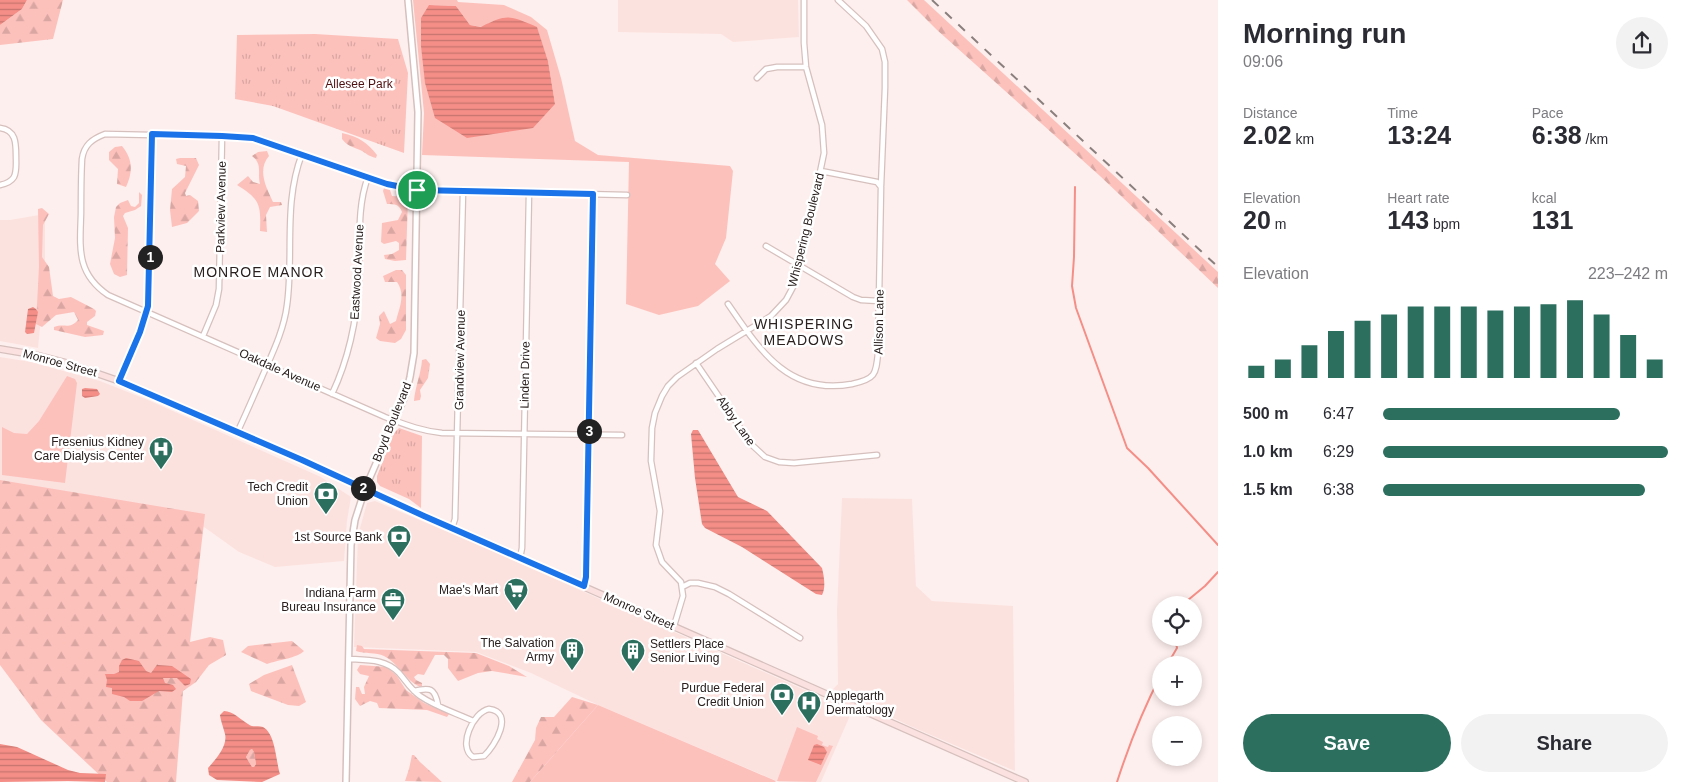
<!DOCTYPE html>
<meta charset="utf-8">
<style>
:root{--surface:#fff;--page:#f2f2f3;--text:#2b2b33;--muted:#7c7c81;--accent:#2d6f5f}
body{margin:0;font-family:Arial,sans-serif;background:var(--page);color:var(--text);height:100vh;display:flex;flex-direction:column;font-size:19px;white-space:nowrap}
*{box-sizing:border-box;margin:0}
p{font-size:16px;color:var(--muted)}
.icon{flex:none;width:28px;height:28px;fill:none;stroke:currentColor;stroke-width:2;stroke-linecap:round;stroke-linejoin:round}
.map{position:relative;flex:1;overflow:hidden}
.panel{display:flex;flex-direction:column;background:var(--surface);width:475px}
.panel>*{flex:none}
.fabs{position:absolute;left:1152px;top:596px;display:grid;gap:10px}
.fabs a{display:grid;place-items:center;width:50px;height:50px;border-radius:50%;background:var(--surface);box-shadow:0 2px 8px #0003;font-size:25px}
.pin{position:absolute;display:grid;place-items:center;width:42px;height:42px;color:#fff;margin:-21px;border:2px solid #fff;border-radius:50%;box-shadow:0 1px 5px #0007}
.km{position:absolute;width:25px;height:25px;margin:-12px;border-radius:50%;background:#222;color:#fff;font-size:14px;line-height:25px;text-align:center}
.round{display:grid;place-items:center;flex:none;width:52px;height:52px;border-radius:26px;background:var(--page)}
.headline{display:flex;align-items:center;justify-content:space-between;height:85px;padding:0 25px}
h1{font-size:28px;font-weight:700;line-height:38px}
.figures{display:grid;grid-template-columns:repeat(3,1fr);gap:8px;height:85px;padding:5px 25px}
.figures div{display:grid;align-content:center}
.figures b{font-size:25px;font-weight:700}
.figures small{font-size:14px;font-weight:400}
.figures p{font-size:14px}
.chart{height:140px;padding:10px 25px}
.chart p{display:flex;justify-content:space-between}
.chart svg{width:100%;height:90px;margin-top:5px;stroke:var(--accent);stroke-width:6}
.cta{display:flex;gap:10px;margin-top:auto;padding:10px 25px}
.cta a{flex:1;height:58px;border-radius:30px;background:var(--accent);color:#fff;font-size:20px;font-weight:700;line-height:58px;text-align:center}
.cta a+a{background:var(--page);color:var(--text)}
ul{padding:0 25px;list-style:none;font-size:16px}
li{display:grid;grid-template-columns:80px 60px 1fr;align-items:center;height:38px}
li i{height:12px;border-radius:6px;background:var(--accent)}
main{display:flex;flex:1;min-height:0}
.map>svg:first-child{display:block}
.built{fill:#fce2df}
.grass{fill:#fdc1bc;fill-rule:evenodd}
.forest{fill:url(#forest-firs)}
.park{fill:url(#park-tufts)}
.water{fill:url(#water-rules);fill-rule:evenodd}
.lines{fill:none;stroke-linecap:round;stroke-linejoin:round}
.stream{stroke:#f48e87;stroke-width:2}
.minor-casing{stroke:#d6c0be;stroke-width:7}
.tertiary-casing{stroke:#d6c0be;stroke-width:8}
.secondary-casing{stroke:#d6c0be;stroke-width:8}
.minor{stroke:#fff;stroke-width:4.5}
.tertiary{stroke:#fff;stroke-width:5}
.secondary{stroke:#fbe2e0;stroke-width:5.5}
.rail{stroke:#8b7f7e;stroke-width:2;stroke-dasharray:9 9;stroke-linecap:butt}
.route-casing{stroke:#fff;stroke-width:10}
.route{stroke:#1a73e8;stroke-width:6}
.labels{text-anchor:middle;stroke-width:5;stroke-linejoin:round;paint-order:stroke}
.park-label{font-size:12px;fill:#4e0f10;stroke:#fff}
.street-label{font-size:12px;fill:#29201f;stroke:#fff}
.poi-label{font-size:12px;fill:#29201f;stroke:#fff;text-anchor:end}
.neighbourhood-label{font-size:14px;letter-spacing:1px;fill:#29201f;stroke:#fff}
</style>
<main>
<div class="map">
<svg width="1218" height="782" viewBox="0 0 1218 782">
<defs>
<pattern id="forest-firs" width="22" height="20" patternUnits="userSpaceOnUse" patternTransform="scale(1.25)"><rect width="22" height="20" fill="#fdc1bc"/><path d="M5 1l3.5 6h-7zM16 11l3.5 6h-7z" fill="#d9a6a1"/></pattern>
<pattern id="park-tufts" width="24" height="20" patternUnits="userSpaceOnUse" patternTransform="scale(1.25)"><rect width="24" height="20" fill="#fdc1bc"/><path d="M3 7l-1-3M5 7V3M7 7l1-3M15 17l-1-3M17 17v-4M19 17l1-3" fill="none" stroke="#d9a6a1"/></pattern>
<pattern id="water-rules" width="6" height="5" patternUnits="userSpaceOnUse" patternTransform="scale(1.25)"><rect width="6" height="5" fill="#f48e87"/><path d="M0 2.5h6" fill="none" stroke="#c6746e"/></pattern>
</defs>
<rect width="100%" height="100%" fill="#fdefed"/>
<!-- built -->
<path class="built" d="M618 0H798L799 37 733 42 721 34 618 32Z
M45 214V280L38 348 0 341V220H10Z
M0 357 31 362 100 381 148 400 321 477 351 497 347 521 344 561 275 567 239 552 190 517 0 484Z
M842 498 912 499 916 586 932 601 1013 606 1015 771 910 726 833 689 838 684 837 610Z
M375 501 483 547 852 711 821 782H779L598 705 531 673 476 652 354 647 358 535 367 503Z"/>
<!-- grass -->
<path class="grass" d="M413 0H457L458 2 504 5 531 17 547 30 561 78 575 141 598 155 730 166 733 171 726 238 715 264 730 281 698 306 659 315 626 304 629 162 422 155 424 113ZM429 5 456 6 470 25 482 27 493 21 537 28 548 61 555 104Z
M67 376 75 379 77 383 65 483 2 475V427L14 433 27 434 39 421Z
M598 705 776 781 775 782H530Z
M797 727 818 736 817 739 823 742 822 745 828 747 829 745 833 746 816 782 777 781Z"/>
<!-- forest -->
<path class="forest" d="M27 0H63L53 39 0 45V25L22 9Z
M907 0H924L1218 272V288L1100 176 937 30Z
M342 133C359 137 367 142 377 155L376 158C368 156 366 153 360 150 353 147 347 146 342 139Z
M122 146C133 159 133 172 126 187L117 184 118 169 109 160V152L115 147Z
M267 151 269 156C257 170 266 187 273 202H281L282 205 270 207 266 215 267 232 260 231C261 205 260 199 237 185L248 176 253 182 260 184C257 173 263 164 252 156L258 152Z
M180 158H196L199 165 185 193 186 196 190 195 198 201 199 211 187 223 172 227 170 210 172 189 185 177 186 166 177 164 176 159Z
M384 188 390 190 392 196 408 197 406 260 395 261 385 259 384 255 392 254 399 250V243L396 241 384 244 381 242 382 223 398 220 402 212C399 204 395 204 387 204L383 191Z
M139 192 142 195 141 206 135 210 125 213 123 216 128 228 127 275 120 277 114 274 110 264 115 238 114 217 116 207 120 203 128 200 131 206 135 207 139 203Z
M42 208 49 214 43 225 42 257 49 267 53 296 59 299 71 297 94 309 96 311 95 316 87 322V325L104 331 103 335 85 337 54 330V327C65 323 69 330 78 320L74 312 56 315 42 327 36 324 39 266 38 209Z
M396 270H402L406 275V330L401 339 395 343 380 341 376 338 380 324 379 316 384 311 390 324 396 321C399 308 406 295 397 282H385L383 276Z
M426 359 430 364 428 378 420 390 421 396 420 400 414 401C415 387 421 374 422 360Z
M0 480 205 514 190 642 210 637 223 640 226 655 209 665 196 682 183 691 176 782H107L41 720 0 665Z
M292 641 304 651C297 658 278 660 267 664L241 652 248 646Z
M357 645 362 646 364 649 476 653 509 666 527 677 492 671 478 673 458 681 448 668V659L444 655H435L424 675 418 674 414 677 416 680 422 683V686L420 687C405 680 398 663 384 656 376 652 365 654 356 651Z
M292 665 306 702 299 706 288 705 251 691 249 684 264 675Z
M360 665 387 667 397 676 406 690 424 703 449 714 447 717 427 710 379 708 377 703 370 701 360 706 355 699 356 687H359L362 694H365L364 687 369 676 360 674 357 670Z
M572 697 598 705 530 782H512L535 740 536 728 541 717H554Z
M252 749 254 752 256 764 254 767H252L246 757 250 750Z
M412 755H414L420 762 442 782 405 781 409 769Z"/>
<!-- park -->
<path class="park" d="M315 34 398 39 408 73 404 153 273 106 235 99 237 35Z
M399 428 422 436 421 508 409 499 380 486 377 482V476L394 433Z"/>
<!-- water -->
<path class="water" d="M0 0H27L22 9 0 25Z
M429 5 456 6 470 25 481 27C508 13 510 16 537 27L548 61 555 104 533 128 467 138 435 118 425 83 421 46V18Z
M33 307 36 309 38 312 34 333 27 334 25 332 28 309Z
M85 388 97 389 100 394 98 396 85 398 82 396V389Z
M693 430H698L701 435 738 497 767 511 822 568C824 576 826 588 822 595L816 594 742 547 705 528 702 524 695 478 691 434Z
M126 658 139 661 146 671 151 673 157 665 172 666 191 679 190 684 185 686 177 678H163L165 683 173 685 176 689 172 692 159 691 142 701H130L124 697 112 694V688L106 687 107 680 105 674H114L119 672V666L122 660Z
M224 711C233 711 241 720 248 724 253 728 258 725 263 727 276 734 276 763 280 774L262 782 217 780 209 775 208 768C215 760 228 746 225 734 223 726 221 722 220 715ZM252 749 254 752 256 764 254 767H252L246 757 250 750Z
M0 744 17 747 68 770 80 773 106 774 105 782 68 781 0 782Z
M817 744 824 747 827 752 821 765 808 760 814 745Z"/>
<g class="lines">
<!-- stream -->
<path class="stream" d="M1075 187 1074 257 1072 286 1076 308 1127 448 1148 468 1218 545
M1182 605 1205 586 1218 572
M1167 665 1177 648 1175 638
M1117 782C1129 745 1143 709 1161 675"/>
<defs>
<path id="minor" d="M838 0 866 26 882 49 885 62V88L881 186
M757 78 766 69 777 67H806
M0 128C16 130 16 143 16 156 16 163 17 171 14 177 11 182 5 184 0 185
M766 246 853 297 861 300 879 301
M728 304C759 349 788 396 852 384 875 379 876 375 878 353L881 187 877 182 821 171
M203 336 216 305 219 289 222 136
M696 363 752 445 765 457 779 462 794 463 877 455
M119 381 140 332 148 306 152 134
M332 394C349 358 357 319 359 279 361 245 356 209 368 177
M237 433C246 414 254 395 262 377 272 354 284 330 287 305 294 255 283 203 302 154
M622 435 442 433C421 431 404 424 385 417L108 295C76 273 80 248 81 213 81 195 81 177 82 159 84 145 92 139 105 134L243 137 263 140 387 184 417 190 627 195
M452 528 455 519 463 192
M520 558 522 548 529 193
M584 586 586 577 593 194
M682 587 690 583H698L715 587 729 594 800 638
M674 626 683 596 681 582 662 562 656 545 660 511 651 461 652 428 655 413 662 396 668 386 677 377 717 349 771 316 786 300 793 287 807 235 824 153 822 125 806 67 804 43V0
M349 659C367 660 386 659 399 673 406 681 411 690 420 696 436 707 456 713 473 721
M414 691C430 687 435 688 438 705
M489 709C515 712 495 746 484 756L473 757C457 747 473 712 489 709Z"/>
<path id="tertiary" d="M346 782 351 545 355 520 365 489 406 394 410 377 414 353 418 112 408 0"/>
<path id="secondary" d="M0 349 36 355 67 363 119 381 302 460 424 516 1025 782"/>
</defs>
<!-- minor casing -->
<use href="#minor" class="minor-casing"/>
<!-- tertiary casing -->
<use href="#tertiary" class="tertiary-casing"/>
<!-- secondary casing -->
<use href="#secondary" class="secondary-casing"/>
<!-- minor -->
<use href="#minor" class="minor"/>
<!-- tertiary -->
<use href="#tertiary" class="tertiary"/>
<!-- secondary -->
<use href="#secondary" class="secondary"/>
<!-- rail -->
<path class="rail" d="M932 0 1218 267"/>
</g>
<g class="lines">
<defs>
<path id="route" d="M152 134 222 136 253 138 387 184 417 190 593 194 586 577 584 586 424 516 302 460 119 381 140 332 148 306Z"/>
</defs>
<!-- route casing -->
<use href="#route" class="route-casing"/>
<!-- route -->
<use href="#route" class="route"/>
</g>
<!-- icons -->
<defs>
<symbol id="hospital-pin" viewBox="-11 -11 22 30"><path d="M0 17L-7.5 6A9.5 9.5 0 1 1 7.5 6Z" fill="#2d6f5f" stroke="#fff"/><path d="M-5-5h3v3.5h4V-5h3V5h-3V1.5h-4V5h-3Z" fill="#fff"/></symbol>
<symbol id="bank-pin" viewBox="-11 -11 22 30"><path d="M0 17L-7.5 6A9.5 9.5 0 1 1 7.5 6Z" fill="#2d6f5f" stroke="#fff"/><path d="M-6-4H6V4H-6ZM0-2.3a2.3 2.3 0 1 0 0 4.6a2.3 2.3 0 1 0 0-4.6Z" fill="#fff"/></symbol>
<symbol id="supermarket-pin" viewBox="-11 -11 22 30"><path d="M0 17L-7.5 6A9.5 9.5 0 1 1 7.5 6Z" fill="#2d6f5f" stroke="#fff"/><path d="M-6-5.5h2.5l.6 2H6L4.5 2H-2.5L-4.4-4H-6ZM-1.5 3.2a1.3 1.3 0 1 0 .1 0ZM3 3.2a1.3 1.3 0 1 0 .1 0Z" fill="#fff"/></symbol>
<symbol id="office-pin" viewBox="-11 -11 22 30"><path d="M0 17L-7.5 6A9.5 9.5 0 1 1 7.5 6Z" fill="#2d6f5f" stroke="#fff"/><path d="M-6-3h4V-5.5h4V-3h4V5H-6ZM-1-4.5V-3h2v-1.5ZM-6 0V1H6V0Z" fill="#fff"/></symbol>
<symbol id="building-pin" viewBox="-11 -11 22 30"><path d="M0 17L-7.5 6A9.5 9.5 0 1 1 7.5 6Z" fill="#2d6f5f" stroke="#fff"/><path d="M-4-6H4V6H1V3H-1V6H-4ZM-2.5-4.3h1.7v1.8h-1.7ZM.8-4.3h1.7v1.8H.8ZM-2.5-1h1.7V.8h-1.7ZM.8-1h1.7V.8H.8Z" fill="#fff"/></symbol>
</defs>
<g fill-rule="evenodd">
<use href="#hospital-pin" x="147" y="435" width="28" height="38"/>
<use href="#bank-pin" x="312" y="480" width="28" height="38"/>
<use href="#bank-pin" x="385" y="523" width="28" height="38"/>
<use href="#supermarket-pin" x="502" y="576" width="28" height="38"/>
<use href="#office-pin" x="379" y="586" width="28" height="38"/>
<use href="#building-pin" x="558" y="636" width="28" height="38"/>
<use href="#building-pin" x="619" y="637" width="28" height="38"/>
<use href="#bank-pin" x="768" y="681" width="28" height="38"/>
<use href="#hospital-pin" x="795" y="689" width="28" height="38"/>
</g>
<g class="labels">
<!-- park labels -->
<g class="park-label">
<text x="359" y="88">Allesee Park</text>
</g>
<!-- street labels -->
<g class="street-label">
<text transform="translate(221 207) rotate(-89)" y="4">Parkview Avenue</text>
<text transform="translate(806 230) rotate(-76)" y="4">Whispering Boulevard</text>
<text transform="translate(357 272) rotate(-87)" y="4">Eastwood Avenue</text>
<text transform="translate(879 322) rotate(-89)" y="4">Allison Lane</text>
<text transform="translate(460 360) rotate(-89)" y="4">Grandview Avenue</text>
<text transform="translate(60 363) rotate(15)" y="4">Monroe Street</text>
<text transform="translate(280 370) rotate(24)" y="4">Oakdale Avenue</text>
<text transform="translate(525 375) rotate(-89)" y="4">Linden Drive</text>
<text transform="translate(736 421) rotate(55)" y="4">Abby Lane</text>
<text transform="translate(392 422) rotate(-68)" y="4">Boyd Boulevard</text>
<text transform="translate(639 611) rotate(24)" y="4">Monroe Street</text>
</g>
<!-- poi labels -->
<g class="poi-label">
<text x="144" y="446">Fresenius Kidney<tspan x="144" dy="14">Care Dialysis Center</tspan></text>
<text x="308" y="491">Tech Credit<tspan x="308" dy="14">Union</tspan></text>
<text x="382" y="541">1st Source Bank</text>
<text x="498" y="594">Mae's Mart</text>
<text x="376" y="597">Indiana Farm<tspan x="376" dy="14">Bureau Insurance</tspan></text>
<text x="554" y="647">The Salvation<tspan x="554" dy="14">Army</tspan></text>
<text x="650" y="648" text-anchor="start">Settlers Place<tspan x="650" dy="14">Senior Living</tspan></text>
<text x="764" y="692">Purdue Federal<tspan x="764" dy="14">Credit Union</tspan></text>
<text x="826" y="700" text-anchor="start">Applegarth<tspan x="826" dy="14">Dermatology</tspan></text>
</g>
<!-- neighbourhood labels -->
<g class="neighbourhood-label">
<text x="259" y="277">MONROE MANOR</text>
<text x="804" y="329">WHISPERING<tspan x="804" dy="16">MEADOWS</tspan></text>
</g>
</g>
</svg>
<div class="fabs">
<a><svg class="icon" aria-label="locate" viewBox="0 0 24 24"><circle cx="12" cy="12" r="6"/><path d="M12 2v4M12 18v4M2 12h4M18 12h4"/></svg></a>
<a>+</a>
<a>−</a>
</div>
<div class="pin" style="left:417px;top:190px;background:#1e9e55"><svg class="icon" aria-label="arrive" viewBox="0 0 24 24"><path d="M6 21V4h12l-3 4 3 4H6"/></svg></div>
<b class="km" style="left:150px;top:257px">1</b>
<b class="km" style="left:363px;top:488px">2</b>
<b class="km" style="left:589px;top:431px">3</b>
</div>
<section class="panel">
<div class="headline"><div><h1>Morning run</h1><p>09:06</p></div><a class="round"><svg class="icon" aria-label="share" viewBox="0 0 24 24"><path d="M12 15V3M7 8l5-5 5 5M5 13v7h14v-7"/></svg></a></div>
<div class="figures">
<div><p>Distance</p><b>2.02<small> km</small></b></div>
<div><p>Time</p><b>13:24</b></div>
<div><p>Pace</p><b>6:38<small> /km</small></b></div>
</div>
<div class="figures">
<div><p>Elevation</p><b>20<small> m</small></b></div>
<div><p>Heart rate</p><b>143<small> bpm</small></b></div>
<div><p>kcal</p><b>131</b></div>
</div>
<div class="chart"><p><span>Elevation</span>223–242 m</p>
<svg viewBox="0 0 160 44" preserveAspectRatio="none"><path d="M5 44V38M15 44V35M25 44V28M35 44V21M45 44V16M55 44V13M65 44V9M75 44V9M85 44V9M95 44V11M105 44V9M115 44V8M125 44V6M135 44V13M145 44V23M155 44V35"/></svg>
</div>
<ul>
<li><b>500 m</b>6:47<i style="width:83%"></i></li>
<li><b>1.0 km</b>6:29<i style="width:100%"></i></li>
<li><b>1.5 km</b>6:38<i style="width:92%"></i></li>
</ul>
<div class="cta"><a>Save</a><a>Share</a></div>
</section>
</main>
